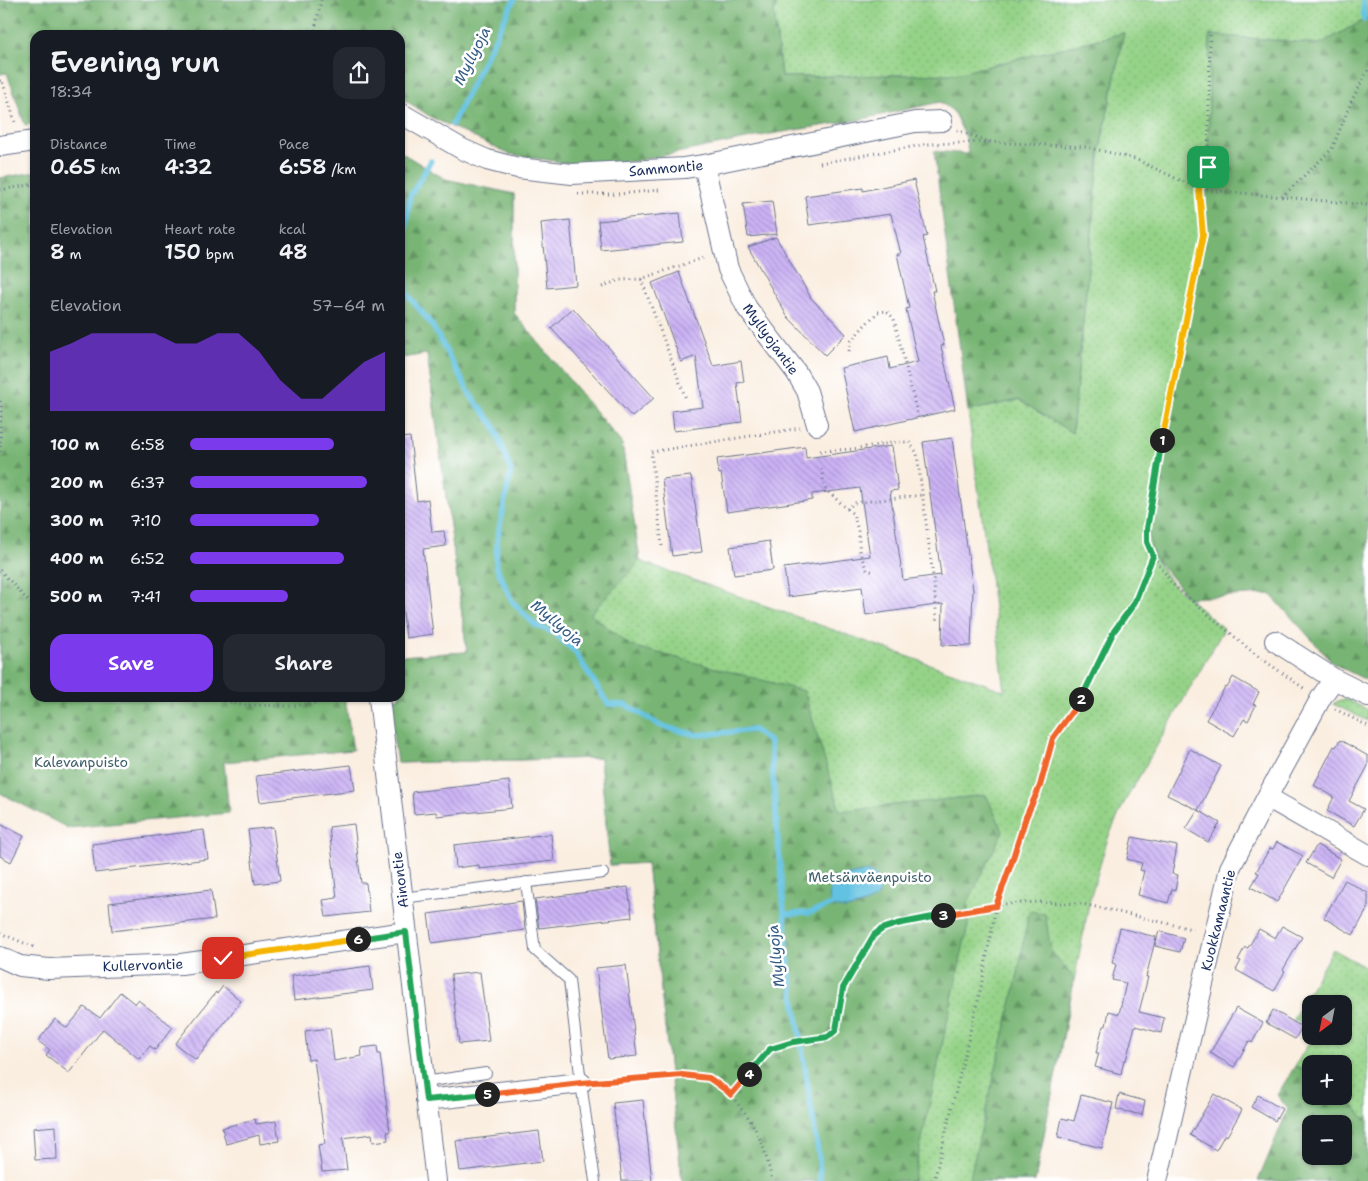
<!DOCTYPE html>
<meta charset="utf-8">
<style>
:root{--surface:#171b24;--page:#242831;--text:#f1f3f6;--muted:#9ea1a6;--accent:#7c3aed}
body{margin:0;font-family:"Shantell Sans",sans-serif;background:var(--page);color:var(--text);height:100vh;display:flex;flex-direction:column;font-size:19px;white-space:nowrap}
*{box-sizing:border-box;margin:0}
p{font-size:16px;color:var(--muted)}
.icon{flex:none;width:28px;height:28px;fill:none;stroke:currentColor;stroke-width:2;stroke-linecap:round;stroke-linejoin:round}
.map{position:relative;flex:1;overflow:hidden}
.sheet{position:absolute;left:30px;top:30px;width:375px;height:672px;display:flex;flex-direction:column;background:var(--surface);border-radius:15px;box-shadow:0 1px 4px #0004}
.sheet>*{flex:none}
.needle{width:32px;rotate:212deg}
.tools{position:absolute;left:1302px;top:995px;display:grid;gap:10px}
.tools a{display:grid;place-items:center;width:50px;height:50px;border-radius:10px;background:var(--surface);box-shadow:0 1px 4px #0004;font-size:25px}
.pin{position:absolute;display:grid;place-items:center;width:42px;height:42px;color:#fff;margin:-21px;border-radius:10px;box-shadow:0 2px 8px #0006}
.km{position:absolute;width:25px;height:25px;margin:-12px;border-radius:50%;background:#222;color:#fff;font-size:14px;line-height:25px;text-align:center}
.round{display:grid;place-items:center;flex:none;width:52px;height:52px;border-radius:15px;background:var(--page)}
.headline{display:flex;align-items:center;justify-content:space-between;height:85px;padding:0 20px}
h1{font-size:28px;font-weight:600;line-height:38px}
.metrics{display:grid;grid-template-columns:repeat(3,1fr);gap:8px;height:85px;padding:5px 20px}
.metrics div{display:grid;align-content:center}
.metrics b{font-size:21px;font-weight:600}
.metrics small{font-size:14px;font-weight:400}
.metrics p{font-size:14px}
.chart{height:140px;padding:10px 20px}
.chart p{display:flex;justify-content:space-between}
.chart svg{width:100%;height:90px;margin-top:5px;fill:var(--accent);opacity:.7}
.primary-button{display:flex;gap:10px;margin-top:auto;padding:10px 20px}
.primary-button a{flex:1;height:58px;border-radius:15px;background:var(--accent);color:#fff;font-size:20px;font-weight:600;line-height:58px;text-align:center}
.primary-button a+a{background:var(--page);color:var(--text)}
ul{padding:0 20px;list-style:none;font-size:16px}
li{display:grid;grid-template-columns:80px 60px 1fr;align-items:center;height:38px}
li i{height:12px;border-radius:6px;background:var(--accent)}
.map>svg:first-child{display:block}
.grass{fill:url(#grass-dots);stroke:#588173}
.forest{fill:url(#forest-firs);stroke:#4a7269;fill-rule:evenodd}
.water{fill:#64c2e2;stroke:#4078a0}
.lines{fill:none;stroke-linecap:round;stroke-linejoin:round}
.stream{stroke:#64c2e2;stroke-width:5.5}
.building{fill:url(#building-back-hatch)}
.lane-casing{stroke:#69728c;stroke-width:12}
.street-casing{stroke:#69728c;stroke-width:22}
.path{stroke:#69728c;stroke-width:3;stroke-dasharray:1 4;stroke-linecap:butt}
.lane{stroke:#fff;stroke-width:10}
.street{stroke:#fff;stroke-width:20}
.split-1-casing{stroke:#fff;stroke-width:10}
.split-2-casing{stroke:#fff;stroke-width:10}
.split-3-casing{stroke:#fff;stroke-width:10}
.split-4-casing{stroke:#fff;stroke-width:10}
.split-5-casing{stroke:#fff;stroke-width:10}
.split-6-casing{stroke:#fff;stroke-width:10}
.split-7-casing{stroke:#fff;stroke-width:10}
.split-1{stroke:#f5b400;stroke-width:6}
.split-2{stroke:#22a559;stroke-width:6}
.split-3{stroke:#f0652b;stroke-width:6}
.split-4{stroke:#22a559;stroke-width:6}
.split-5{stroke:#f0652b;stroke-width:6}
.split-6{stroke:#22a559;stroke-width:6}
.split-7{stroke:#f5b400;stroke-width:6}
.labels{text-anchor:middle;stroke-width:5;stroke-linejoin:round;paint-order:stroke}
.street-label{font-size:14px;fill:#1b2f5e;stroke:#fff}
.park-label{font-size:14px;fill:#40606b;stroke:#fff}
.water-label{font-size:15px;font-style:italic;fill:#315b86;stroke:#fff}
</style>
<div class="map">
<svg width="1368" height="1181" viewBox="0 0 1368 1181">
<defs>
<pattern id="grass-dots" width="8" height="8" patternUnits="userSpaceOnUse" patternTransform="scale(1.25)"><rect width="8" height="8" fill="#95d388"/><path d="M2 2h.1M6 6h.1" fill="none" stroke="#80b578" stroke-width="1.8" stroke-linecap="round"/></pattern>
<pattern id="forest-firs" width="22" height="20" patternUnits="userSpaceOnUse" patternTransform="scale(1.25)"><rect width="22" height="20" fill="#78b574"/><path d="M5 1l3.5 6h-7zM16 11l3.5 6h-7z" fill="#629462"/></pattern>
<pattern id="building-back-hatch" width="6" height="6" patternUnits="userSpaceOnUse" patternTransform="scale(1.25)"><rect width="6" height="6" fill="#ccb3f5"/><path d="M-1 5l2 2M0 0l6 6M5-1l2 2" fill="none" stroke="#a592ca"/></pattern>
</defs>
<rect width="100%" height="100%" fill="#fff"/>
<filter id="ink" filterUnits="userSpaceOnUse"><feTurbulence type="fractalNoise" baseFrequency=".02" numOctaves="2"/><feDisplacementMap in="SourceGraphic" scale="10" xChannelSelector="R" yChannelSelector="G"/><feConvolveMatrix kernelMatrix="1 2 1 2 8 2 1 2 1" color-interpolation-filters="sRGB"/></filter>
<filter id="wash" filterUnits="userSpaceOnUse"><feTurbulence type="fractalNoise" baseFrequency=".0096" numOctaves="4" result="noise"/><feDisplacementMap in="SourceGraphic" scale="20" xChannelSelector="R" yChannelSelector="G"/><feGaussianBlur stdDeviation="1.12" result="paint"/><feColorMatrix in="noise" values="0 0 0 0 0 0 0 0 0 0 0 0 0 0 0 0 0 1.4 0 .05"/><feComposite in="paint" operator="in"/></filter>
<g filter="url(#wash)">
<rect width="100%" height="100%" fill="#faeee0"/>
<!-- grass -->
<path class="grass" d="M778 0H1368V18L1320 44 1210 35 1208 167 1199 189 1203 235 1147 529 1153 555 1172 584 1224 629 1124 803 1108 838 1090 899 1035 1181H682L647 863 610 865 600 758 397 763 400 656 467 652 427 354 400 358V152L445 179 514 194V313L622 444 640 561 1005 691 968 411 1019 400 1072 432 1100 149 1124 33 956 74 781 77 774 11Z
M1340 700H1348L1368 710V721L1333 704Z
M1333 949 1368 969V1117L1364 1119 1344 1093V1064H1311V1073L1295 1066 1313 1036H1344V1004H1311V1030L1293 1019Z"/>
<!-- forest -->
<path class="forest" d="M0 0H778L774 11 781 77 956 74 1124 33 1100 149 1072 433 1019 400 968 411 934 151 968 154 966 138 953 111 940 102 858 120 771 134 637 161 573 164 509 154 431 117 400 97V35H35V123L25 125 7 73 0 74Z
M1368 18V681L1334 664 1270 594 1188 598 1153 555 1147 529 1203 235 1199 189 1208 167 1210 35 1320 44Z
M400 152 445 179 514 194V313L622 444 640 561 590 614 631 646 804 691 840 811 986 795 1003 831 968 902V925L913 1181H682L647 863 610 865 600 758 397 763 388 698H400V656L467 652 427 354 400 358Z
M35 172V698H345L353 750 224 762 229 813 68 828 0 793V178Z
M1029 911 1045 913 1051 951 1074 978 1035 1181H969L1017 979Z
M1295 1066 1311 1073V1096H1344V1093L1364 1118 1368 1117V1181H1258L1288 1109 1277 1095ZM1311 1124H1344V1156H1311Z"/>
<!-- water -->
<path class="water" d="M863 872C875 874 877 873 878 885 879 889 880 893 878 896 874 902 853 908 846 909 841 909 835 907 831 905L829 894 831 882 834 878Z"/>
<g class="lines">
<!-- stream -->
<path class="stream" d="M1363 0 1364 20
M452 124 514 0
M431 161 410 196 405 235 407 294 432 325 471 396 494 425 511 471 497 540 496 566 512 601 535 625 554 633 575 652 608 704 626 705 661 726 697 735 754 730 770 742 788 959 819 1157 820 1181
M784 914 810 913 831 905"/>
</g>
<g id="blocks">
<!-- building -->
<path class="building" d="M914 180 927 236 923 237 935 291H932L944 345 941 346 955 409 855 432 841 368 888 357 890 369 918 362 906 309 909 308 897 254H901L891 214 809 225 805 196 863 188V191Z
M772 201 777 234 748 237 743 204Z
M680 213 683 242 601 250 598 221Z
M570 220 576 285 547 288 541 223Z
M776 237 811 298 846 334 825 355 787 316 748 247Z
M679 272 713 366 741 361 744 382 737 383 742 422 674 431 672 411 703 407 696 356 681 362 652 283Z
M573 308 654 398 632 417 551 328Z
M410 437 417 501 428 499 432 532 444 531 446 546 423 549 433 634 406 638 400 589V438Z
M952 438 973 590 971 646 942 645 943 604 866 615 862 587 788 597 784 568 870 556 860 488 812 494V500L727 512 721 473 719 474 717 459 805 447 806 458 892 446 898 490 890 491 903 580 941 575 923 442Z
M691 476 702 552 672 556 662 479Z
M769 541 773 570 734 575 730 547Z
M1233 677 1259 692 1253 704 1256 705 1248 721 1244 719 1234 736 1206 720 1225 687 1227 688Z
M1340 740 1368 756V766L1349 801 1364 809 1354 826 1327 811 1334 797 1314 785 1334 746 1336 747Z
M1190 749 1221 766 1198 810 1167 795Z
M351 765 355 790 260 802 256 776Z
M509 781 512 808 437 816 436 812 414 814 412 792Z
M1198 810 1220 823 1208 842 1186 829Z
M0 824 24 836 11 862 0 856Z
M354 824 361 883H366L369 912 326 917 323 900 337 898 329 827Z
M273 827 280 881 255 884 248 830Z
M204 830 208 859 95 873 92 844Z
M551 834 554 861 479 869V865L456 868 454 845Z
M1132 837 1177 846 1172 874 1178 875 1175 890 1172 889 1168 903 1138 895 1144 871 1140 870 1142 863 1127 859Z
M1277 842 1303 856 1277 902 1251 887 1259 873 1256 872 1270 848 1273 849Z
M1317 845 1341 859 1331 877 1306 863Z
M1345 880 1368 893V908L1353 935 1324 918Z
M628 887 632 917 539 928 535 899Z
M211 890 215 919 112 931 109 903Z
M522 901 525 930 432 943 428 914Z
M1282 926 1302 937 1283 970 1285 971 1274 991 1236 970 1241 961 1238 960 1245 947 1248 948 1259 929 1275 938Z
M1120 928 1156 937 1146 977H1148L1139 1012 1164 1018 1161 1033 1135 1026 1126 1060H1124L1121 1074 1095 1067 1099 1053H1096L1103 1026H1106L1109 1011 1119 1014 1126 983 1112 980 1116 964 1112 963Z
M1159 931 1184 938 1180 952 1155 946Z
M626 965 637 1056 608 1059 596 968Z
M370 966 373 990 294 1000 291 976Z
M480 972 489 1041 459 1044 451 975Z
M223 986 241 1001 196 1060 175 1044 216 992 217 994Z
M120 992 135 1004 138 1000 173 1027 155 1050 150 1046 139 1059 103 1029 69 1073 46 1055 50 1050 38 1041 55 1019 67 1028 84 1007 100 1018Z
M1236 1008 1263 1023 1252 1043 1249 1041 1234 1067 1210 1053Z
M1273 1010 1302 1027 1295 1039 1266 1023Z
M330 1028 334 1061 362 1056 361 1048 377 1046 378 1054H380L390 1132H387L388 1140 373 1142 372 1134 343 1138 347 1170 322 1172 318 1145 325 1144 314 1059 308 1060 305 1031Z
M1119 1094 1145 1101 1142 1115 1116 1109Z
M1214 1094 1242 1110 1227 1136 1225 1134 1216 1150 1190 1135Z
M1081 1095 1113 1103 1102 1148 1058 1137 1062 1118 1074 1121Z
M1258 1095 1282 1109 1275 1121 1251 1107Z
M643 1100 652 1181H622L613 1103Z
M255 1119 256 1124 276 1121 279 1141 260 1144 259 1135 226 1144 222 1128Z
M56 1126 57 1159 35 1160 33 1128Z
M539 1131 543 1161 460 1171 456 1141Z"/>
</g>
</g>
<g filter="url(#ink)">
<use href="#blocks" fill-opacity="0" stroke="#69728c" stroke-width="1"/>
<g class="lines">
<defs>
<path id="lane" d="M526 882 535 950 569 980 581 1083 595 1181
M402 898 603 873
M424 1082 486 1073"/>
<path id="street" d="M400 113 462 149 487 160 518 168 572 174 684 168 704 165 915 122 942 121
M0 146 35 141
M704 165 728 269 747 308 796 372 807 391 817 425
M1275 641 1334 679 1368 696
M379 698 436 1181
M1267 797 1368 855
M0 957 20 966 49 969 181 964 406 932
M426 1100 581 1083
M1157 1181 1230 868 1267 797 1322 696 1334 679"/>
</defs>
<!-- lane casing -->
<use href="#lane" class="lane-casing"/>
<!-- street casing -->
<use href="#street" class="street-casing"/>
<!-- path -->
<path class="path" d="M314 35 321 0
M1210 35 1208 167 1199 189 1203 235 1164 429 1147 529V542L1153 555 1172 584 1255 654 1305 689
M0 81 2 80 16 125
M957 130 989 142 1087 147 1135 159 1199 189 1368 205
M820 163 928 144 989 142
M0 190 35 184
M578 194H620L659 190
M1282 197 1332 149 1351 102 1368 70
M641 279 686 399
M602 287 619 280 641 279 706 257
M849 351 851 341 865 325 878 312 887 311 894 319 918 417
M0 401 1 407 0 452
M820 451 852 449 898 442H909L917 453 934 584 937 621
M821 469 826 490 853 514 858 530 860 554 867 570 875 572
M847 509 854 503 922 495
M662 546 651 452 800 428
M0 570 30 603 35 605
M221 698 238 705 292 706 357 698
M1335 709 1368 726
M0 933 36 948
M599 1082C624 1080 690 1070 710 1079 727 1087 752 1119 759 1137 765 1151 769 1166 772 1181
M731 1095 770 1049 793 1042 827 1037 836 1030 843 988 874 935 882 929 897 924 1006 904 1040 902 1083 904 1196 930
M934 1181 981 987 996 906 1026 817 1040 786 1053 738 1080 702 1114 631 1134 604 1153 556"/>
<!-- lane -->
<use href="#lane" class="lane"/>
<!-- street -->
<use href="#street" class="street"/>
</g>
</g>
<g class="lines" filter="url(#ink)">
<defs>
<path id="split-1" d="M1162 440 1203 235 1199 189 1208 167"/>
<path id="split-2" d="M1081 699 1114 631 1134 604 1153 556 1147 542V529L1162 440"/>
<path id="split-3" d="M943 915 996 906 1011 864 1026 817 1040 786 1053 738 1081 699"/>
<path id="split-4" d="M749 1074 770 1049 793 1042 828 1037 836 1030 843 988 874 935 882 929 897 924 943 915"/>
<path id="split-5" d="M487 1094 581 1083 682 1075 709 1078 726 1090 731 1095 749 1074"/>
<path id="split-6" d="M358 939 406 932 426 1100 487 1094"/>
<path id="split-7" d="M223 958 358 939"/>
</defs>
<!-- split-1 casing -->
<use href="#split-1" class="split-1-casing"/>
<!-- split-2 casing -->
<use href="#split-2" class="split-2-casing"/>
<!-- split-3 casing -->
<use href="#split-3" class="split-3-casing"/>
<!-- split-4 casing -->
<use href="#split-4" class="split-4-casing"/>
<!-- split-5 casing -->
<use href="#split-5" class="split-5-casing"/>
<!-- split-6 casing -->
<use href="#split-6" class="split-6-casing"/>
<!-- split-7 casing -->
<use href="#split-7" class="split-7-casing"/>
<!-- split-1 -->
<use href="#split-1" class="split-1"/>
<!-- split-2 -->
<use href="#split-2" class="split-2"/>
<!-- split-3 -->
<use href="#split-3" class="split-3"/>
<!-- split-4 -->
<use href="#split-4" class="split-4"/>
<!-- split-5 -->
<use href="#split-5" class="split-5"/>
<!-- split-6 -->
<use href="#split-6" class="split-6"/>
<!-- split-7 -->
<use href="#split-7" class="split-7"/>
</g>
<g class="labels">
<!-- street labels -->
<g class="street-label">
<text transform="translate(666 168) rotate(-5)" y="5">Sammontie</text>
<text transform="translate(771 339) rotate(54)" y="5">Myllyojantie</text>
<text transform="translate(400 880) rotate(-97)" y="5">Ainontie</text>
<text transform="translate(1218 920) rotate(-76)" y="5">Kuokkamaantie</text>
<text transform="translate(143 965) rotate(-2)" y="5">Kullervontie</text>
</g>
<!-- park labels -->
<g class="park-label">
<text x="81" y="767">Kalevanpuisto</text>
<text x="870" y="882">Metsänväenpuisto</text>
</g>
<!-- water labels -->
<g class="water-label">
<text transform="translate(472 56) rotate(-63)" y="5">Myllyoja</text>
<text transform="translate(557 623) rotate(40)" y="5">Myllyoja</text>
<text transform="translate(776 956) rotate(-96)" y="5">Myllyoja</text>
</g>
</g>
</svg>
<div class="tools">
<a><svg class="needle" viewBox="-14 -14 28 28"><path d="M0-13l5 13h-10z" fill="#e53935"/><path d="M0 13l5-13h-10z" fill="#9ea1a6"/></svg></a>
<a>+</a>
<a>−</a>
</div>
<div class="pin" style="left:1208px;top:167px;background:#1e9e55"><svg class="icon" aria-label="arrive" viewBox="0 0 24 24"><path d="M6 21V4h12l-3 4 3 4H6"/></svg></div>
<div class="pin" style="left:223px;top:958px;background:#d93025"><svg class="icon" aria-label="check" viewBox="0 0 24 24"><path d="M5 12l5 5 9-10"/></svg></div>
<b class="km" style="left:1162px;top:440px">1</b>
<b class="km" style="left:1081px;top:699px">2</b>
<b class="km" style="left:943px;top:915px">3</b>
<b class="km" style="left:749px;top:1074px">4</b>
<b class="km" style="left:487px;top:1094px">5</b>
<b class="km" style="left:358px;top:939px">6</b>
<section class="sheet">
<div class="headline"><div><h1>Evening run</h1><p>18:34</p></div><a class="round"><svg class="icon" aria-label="share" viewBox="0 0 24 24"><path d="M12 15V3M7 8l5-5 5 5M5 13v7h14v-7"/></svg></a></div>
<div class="metrics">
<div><p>Distance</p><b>0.65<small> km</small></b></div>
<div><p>Time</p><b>4:32</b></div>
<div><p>Pace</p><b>6:58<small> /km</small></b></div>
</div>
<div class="metrics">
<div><p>Elevation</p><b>8<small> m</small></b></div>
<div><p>Heart rate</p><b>150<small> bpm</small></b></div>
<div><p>kcal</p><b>48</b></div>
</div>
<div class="chart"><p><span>Elevation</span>57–64 m</p>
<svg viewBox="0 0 160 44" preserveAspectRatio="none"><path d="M0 44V15L10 11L20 6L30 6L40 6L50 6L60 11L70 11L80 6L90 6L100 15L110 29L120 38L130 38L140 29L150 20L160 15V44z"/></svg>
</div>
<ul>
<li><b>100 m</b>6:58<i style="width:74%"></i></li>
<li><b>200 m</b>6:37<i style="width:91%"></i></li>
<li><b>300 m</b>7:10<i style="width:66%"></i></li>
<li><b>400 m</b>6:52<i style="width:79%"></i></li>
<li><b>500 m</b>7:41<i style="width:50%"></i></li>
</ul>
<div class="primary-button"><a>Save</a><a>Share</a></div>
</section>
</div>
